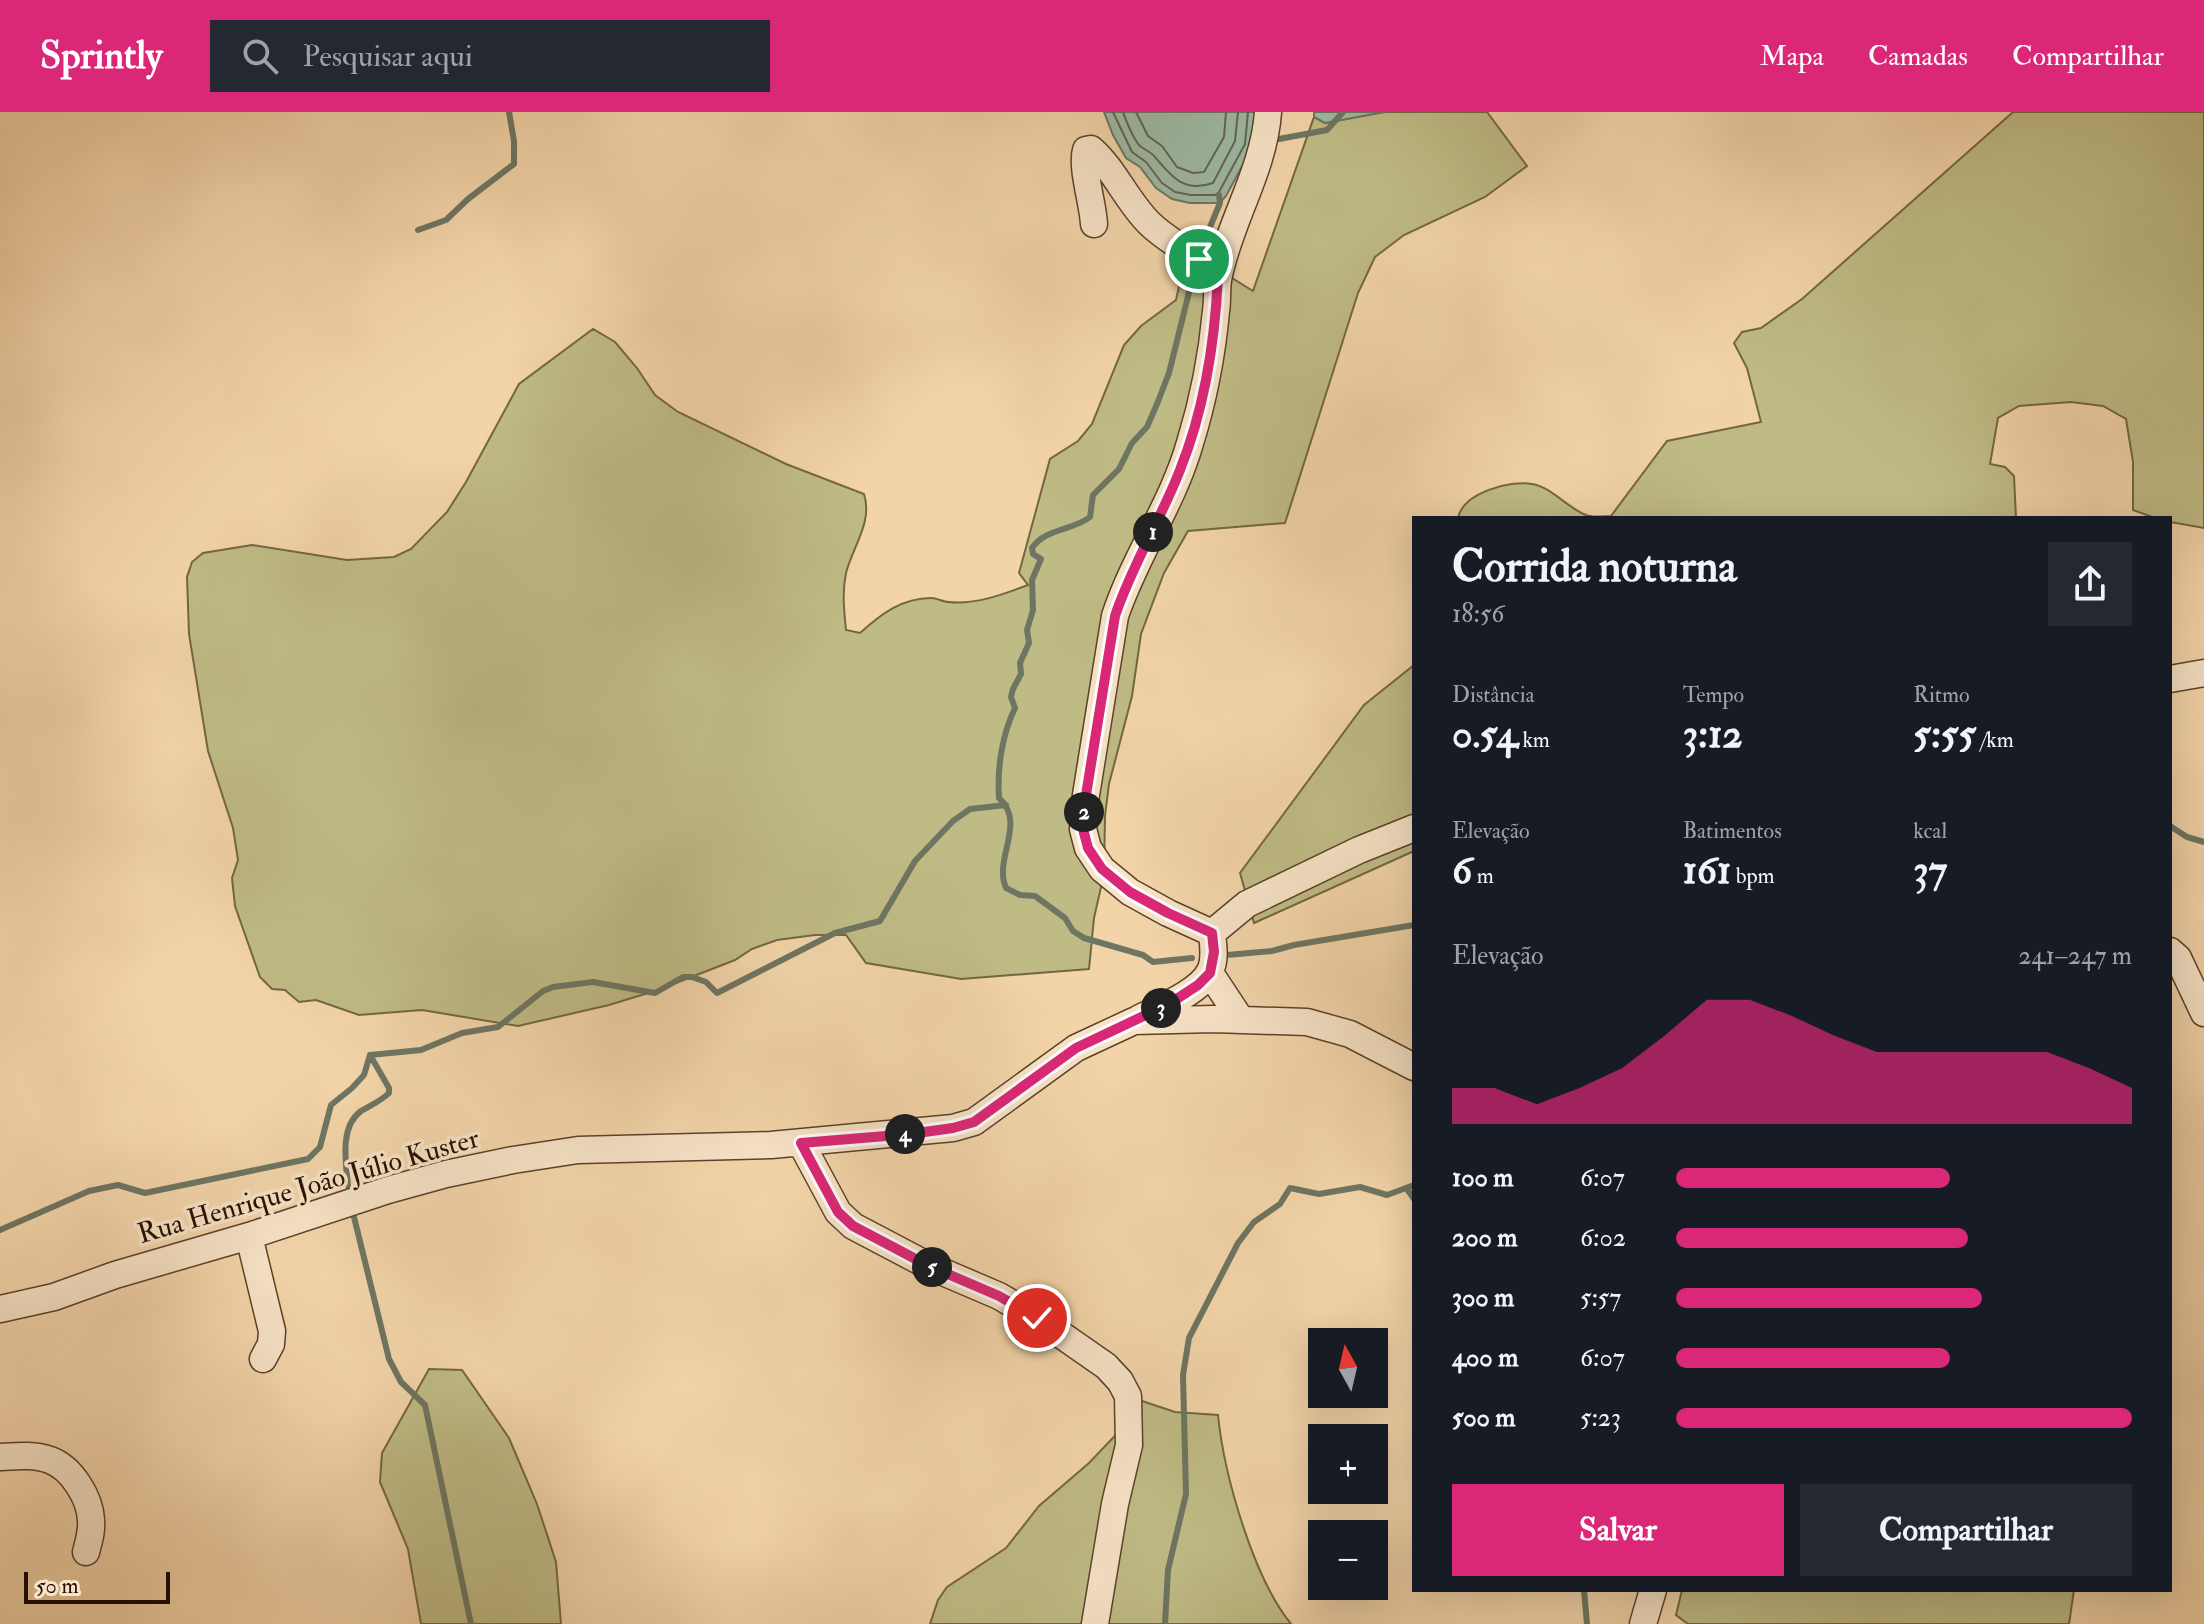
<!DOCTYPE html>
<html lang="pt">
<meta charset="utf-8">
<style>
:root{--surface:#171b24;--page:#242831;--text:#f1f3f6;--muted:#9ea1a6;--accent:#db2777}
body{margin:0;font-family:"IM FELL Double Pica",serif;background:var(--page);color:var(--text);height:100vh;display:flex;flex-direction:column;font-size:30px;white-space:nowrap}
*{box-sizing:border-box;margin:0}
p{font-size:26px;color:var(--muted)}
.icon{flex:none;width:44px;height:44px;fill:none;stroke:currentColor;stroke-width:2;stroke-linecap:round;stroke-linejoin:round}
.map{position:relative;flex:1;overflow:hidden}
.sheet{position:absolute;left:1412px;top:404px;width:760px;height:1076px;display:flex;flex-direction:column;background:var(--surface);border-radius:0px;box-shadow:0 8px 32px #0002}
.sheet>*{flex:none}
.needle{width:52px;rotate:352deg}
.tools{position:absolute;left:1308px;top:1216px;display:grid;gap:16px}
.tools a{display:grid;place-items:center;width:80px;height:80px;border-radius:0px;background:var(--surface);box-shadow:0 8px 32px #0002;font-size:40px}
.scale{position:absolute;left:24px;bottom:20px;width:146px;box-sizing:border-box;padding-left:8px;border:4px solid #281000;border-top:0;font-size:22px;line-height:28px;white-space:nowrap;color:#281000;-webkit-text-stroke:6px #f7e3c7;paint-order:stroke}
.pin{position:absolute;display:grid;place-items:center;width:68px;height:68px;color:#fff;margin:-34px;border:4px solid #fff;border-radius:50%;box-shadow:0 2px 8px #0007}
.km{position:absolute;width:40px;height:40px;margin:-20px;border-radius:50%;background:#222;color:#fff;font-size:22px;line-height:40px;text-align:center}
.round{display:grid;place-items:center;flex:none;width:84px;height:84px;border-radius:0px;background:var(--page)}
.overview{display:flex;align-items:center;justify-content:space-between;height:136px;padding:0 40px}
h1{font-size:44px;font-weight:700;line-height:60px}
.stats{display:grid;grid-template-columns:repeat(3,1fr);gap:12px;height:136px;padding:8px 40px}
.stats div{display:grid;align-content:center}
.stats b{font-size:40px;font-weight:700}
.stats small{font-size:22px;font-weight:400}
.stats p{font-size:22px}
.chart{height:224px;padding:16px 40px}
.chart p{display:flex;justify-content:space-between}
.chart svg{width:100%;height:144px;margin-top:8px;fill:var(--accent);opacity:.7}
.cta{display:flex;gap:16px;margin-top:auto;padding:16px 40px}
.cta a{flex:1;height:92px;border-radius:0px;background:var(--accent);color:#fff;font-size:32px;font-weight:700;line-height:92px;text-align:center}
.cta a+a{background:var(--page);color:var(--text)}
ul{padding:0 40px;list-style:none;font-size:26px}
li{display:grid;grid-template-columns:128px 96px 1fr;align-items:center;height:60px}
li i{height:20px;border-radius:10px;background:var(--accent)}
header{display:flex;align-items:center;gap:48px;box-sizing:border-box;height:112px;padding:0 40px;background:var(--accent);color:#fff}
header strong{font-size:38px}
nav{display:flex;gap:44px;margin-inline-start:auto;font-size:28px}
.search{width:560px;height:72px;background:var(--page);display:flex;align-items:center;gap:20px;box-sizing:border-box;padding:0 28px;border-radius:0px;color:var(--muted);font-size:30px}
.map>svg:first-child{display:block}
.green{fill:#bfbb85;stroke:#746642;stroke-width:2}
.water{fill:#9db9a3;stroke:#6e7562;stroke-width:2}
.lines{fill:none;stroke-linecap:round;stroke-linejoin:round}
.shore{stroke:#626452;stroke-width:2}
.stream{stroke:#6e7562;stroke-width:6}
.minor-casing{stroke:#5b412a;stroke-width:29}
.minor{stroke:#f7e3c7;stroke-width:26}
.route-casing{stroke:#fff;stroke-width:16}
.route{stroke:#db2777;stroke-width:10}
.labels{text-anchor:middle;stroke-width:7;stroke-linejoin:round;paint-order:stroke}
.street-label{font-size:28px;fill:#281000;stroke:#f7e3c7}
</style>
<header>
<strong>Sprintly</strong>
<div class="search"><svg class="icon" aria-label="search" viewBox="0 0 24 24"><circle cx="10" cy="10" r="6"/><path d="M15 15l6 6"/></svg>Pesquisar aqui</div>
<nav><a>Mapa</a><a>Camadas</a><a>Compartilhar</a></nav>
</header>
<div class="map">
<svg width="2204" height="1512" viewBox="0 0 2204 1512">
<rect width="100%" height="100%" fill="#f3d4a9"/>
<filter id="stains"><feTurbulence type="fractalNoise" baseFrequency=".0025" numOctaves="4"/><feColorMatrix values="0 0 0 0 .2 0 0 0 0 .09 0 0 0 0 .02 0 0 0 .5 -.17"/></filter>
<radialGradient id="worn" r=".72"><stop offset=".6" stop-color="#630" stop-opacity="0"/><stop offset="1" stop-color="#630" stop-opacity=".3"/></radialGradient>
<!-- green -->
<path class="green" d="M1384 0H1487L1527 54 1485 85 1404 123 1375 145 1358 181 1285 411 1188 419 1164 461 1141 522 1132 584 1109 672 1105 704 1104 762 1094 806 1089 857 961 867 866 851 846 823H815L777 828 752 837 735 848 658 878 609 893 518 914 422 898 359 903 316 888 299 890 285 878 272 877 260 865 235 794 232 766 238 748 233 716 208 639 189 522 187 465 192 450 203 441 252 433 347 448 394 445 411 437 447 400 466 370 519 272 593 217 615 230 637 256 655 283 678 300 786 352 864 382C873 410 853 434 846 461 842 480 844 498 846 518L860 521C881 502 902 486 931 486 937 486 943 490 949 490 975 493 1004 482 1028 473L1019 461 1050 347 1078 329 1092 312 1124 233 1141 214 1176 188 1187 138 1253 179 1314 5 1325 11Z
M2013 0H2204V416L2170 410V406H2155L2133 398V350L2126 307 2103 294 2071 290 2019 294 1998 306 1990 352 2005 355 2014 364 2016 406H1458C1463 381 1509 368 1532 372 1552 375 1567 396 1586 403 1593 406 1603 404 1611 404L1667 329 1761 310 1747 256 1734 231 1742 220 1761 216 1802 187Z
M1414 553V739L1254 811 1240 761 1364 593Z
M429 1257 462 1258 509 1326 537 1392 556 1450 561 1512H421L408 1437 380 1370 382 1341Z
M1136 1287 1175 1300 1218 1303C1224 1363 1253 1465 1291 1512H930L938 1488 947 1475 1006 1436 1039 1394 1089 1351 1129 1309Z
M1682 1478H2074L2069 1512H1688L1676 1503Z"/>
<!-- water -->
<path class="water" d="M1104 0H1255L1253 34 1226 84 1220 91H1190L1172 87 1156 76 1140 55 1126 46 1113 23Z
M1314 0H1384L1325 11 1314 5Z"/>
<g class="lines">
<!-- shore -->
<path class="shore" d="M1113 0 1132 40 1146 50 1162 71 1175 80 1191 83H1215L1219 80 1245 32 1248 0
M1123 0C1127 11 1132 25 1140 34 1145 38 1151 40 1155 45 1172 65 1184 81 1213 71L1235 29 1238 0
M1136 0 1148 24 1162 34 1177 55 1193 61 1204 60 1224 25 1226 0"/>
<!-- stream -->
<path class="stream" d="M1279 27 1327 18 1343 0
M418 118 446 108 468 87 514 52V29L509 0
M1200 139 1220 91 1219 83
M2170 714 2187 725 2204 730
M1227 843 1272 839 1294 833 1414 813
M1192 846 1153 850 1143 843 1084 826 1073 819 1065 806 1035 784 1020 783 1006 776C993 747 1027 711 999 686 997 656 1002 623 1015 596L1011 585 1013 577 1021 562 1020 551 1029 531 1027 518 1033 498 1032 468 1041 447 1033 442 1032 436C1046 416 1072 419 1090 405L1093 383 1119 357 1132 331 1147 315 1157 292 1169 261 1195 156
M370 943 421 938 462 921 498 915 543 879 553 875 593 870 655 881 683 865H692L706 870 717 881 835 821 880 809 915 749 953 709 970 697 1006 693
M348 1074C346 1051 339 1015 361 999 371 993 381 989 389 981V976L370 943
M1407 1077 1414 1087
M354 1105 389 1247 401 1270 425 1293 471 1512
M0 1118 89 1079 118 1073 145 1081 308 1047 320 1035 331 993 352 976 364 963 370 943
M1584 1478 1587 1512
M1165 1512 1168 1458 1186 1382 1183 1263 1189 1226 1238 1131 1254 1110 1280 1092 1290 1076 1319 1082 1360 1075 1387 1083 1414 1073"/>
<defs>
<path id="minor" d="M1268 0C1264 58 1231 106 1219 163 1216 174 1218 187 1216 199 1212 243 1203 289 1190 331 1173 391 1135 444 1115 504L1086 683 1083 717 1088 736 1102 757 1130 780 1168 801 1212 821 1247 792 1359 738 1414 716
M1094 112C1093 91 1081 56 1086 38L1091 37C1115 58 1126 88 1149 111 1170 132 1198 142 1218 164
M2170 567 2204 561
M2170 839 2178 846 2204 901
M1210 861 1241 908
M1140 906C1160 896 1201 879 1210 859 1216 847 1213 833 1212 821
M801 1031 838 1100 853 1114 929 1154 999 1184 1037 1206 1106 1254 1120 1269 1128 1284 1129 1333 1115 1392 1095 1512
M249 1124 272 1219 271 1232 263 1247
M0 1197 54 1185 115 1163 249 1124 388 1078 446 1062 513 1048 578 1038 771 1033 953 1016 974 1010 1076 936 1134 909 1213 907 1307 910 1350 922 1414 955
M0 1345C16 1344 35 1342 50 1348 72 1356 90 1386 91 1408 92 1419 89 1429 86 1440
M1643 1512 1653 1478"/>
</defs>
<!-- minor casing -->
<use href="#minor" class="minor-casing"/>
<!-- minor -->
<use href="#minor" class="minor"/>
</g>
<g class="lines">
<defs>
<path id="route" d="M1037 1206 999 1184 929 1154 853 1114 838 1100 801 1031 910 1022 953 1016 974 1010 1076 936 1169 892 1198 873 1210 861 1214 840 1212 821 1168 801 1130 780 1102 757 1088 736 1083 717 1086 683 1115 504C1132 453 1161 407 1180 358 1204 298 1215 229 1218 164L1199 147"/>
</defs>
<!-- route casing -->
<use href="#route" class="route-casing"/>
<!-- route -->
<use href="#route" class="route"/>
</g>
<g class="labels">
<!-- street labels -->
<g class="street-label">
<text transform="translate(308 1073) rotate(-16)" y="10">Rua Henrique João Júlio Kuster</text>
</g>
</g>
<rect width="100%" height="100%" filter="url(#stains)"/>
<rect width="100%" height="100%" fill="url(#worn)"/>
</svg>
<div class="tools">
<a><svg class="needle" viewBox="-14 -14 28 28"><path d="M0-13l5 13h-10z" fill="#e53935"/><path d="M0 13l5-13h-10z" fill="#9ea1a6"/></svg></a>
<a>+</a>
<a>−</a>
</div>
<div class="scale">50 m</div>
<div class="pin" style="left:1199px;top:147px;background:#1e9e55"><svg class="icon" aria-label="arrive" viewBox="0 0 24 24"><path d="M6 21V4h12l-3 4 3 4H6"/></svg></div>
<div class="pin" style="left:1037px;top:1206px;background:#d93025"><svg class="icon" aria-label="check" viewBox="0 0 24 24"><path d="M5 12l5 5 9-10"/></svg></div>
<b class="km" style="left:1153px;top:420px">1</b>
<b class="km" style="left:1084px;top:700px">2</b>
<b class="km" style="left:1161px;top:896px">3</b>
<b class="km" style="left:905px;top:1022px">4</b>
<b class="km" style="left:932px;top:1155px">5</b>
<section class="sheet">
<div class="overview"><div><h1>Corrida noturna</h1><p>18:56</p></div><a class="round"><svg class="icon" aria-label="share" viewBox="0 0 24 24"><path d="M12 15V3M7 8l5-5 5 5M5 13v7h14v-7"/></svg></a></div>
<div class="stats">
<div><p>Distância</p><b>0.54<small> km</small></b></div>
<div><p>Tempo</p><b>3:12</b></div>
<div><p>Ritmo</p><b>5:55<small> /km</small></b></div>
</div>
<div class="stats">
<div><p>Elevação</p><b>6<small> m</small></b></div>
<div><p>Batimentos</p><b>161<small> bpm</small></b></div>
<div><p>kcal</p><b>37</b></div>
</div>
<div class="chart"><p><span>Elevação</span>241–247 m</p>
<svg viewBox="0 0 160 44" preserveAspectRatio="none"><path d="M0 44V33L10 33L20 38L30 33L40 27L50 17L60 6L70 6L80 11L90 17L100 22L110 22L120 22L130 22L140 22L150 27L160 33V44z"/></svg>
</div>
<ul>
<li><b>100 m</b>6:07<i style="width:60%"></i></li>
<li><b>200 m</b>6:02<i style="width:64%"></i></li>
<li><b>300 m</b>5:57<i style="width:67%"></i></li>
<li><b>400 m</b>6:07<i style="width:60%"></i></li>
<li><b>500 m</b>5:23<i style="width:100%"></i></li>
</ul>
<div class="cta"><a>Salvar</a><a>Compartilhar</a></div>
</section>
</div>
